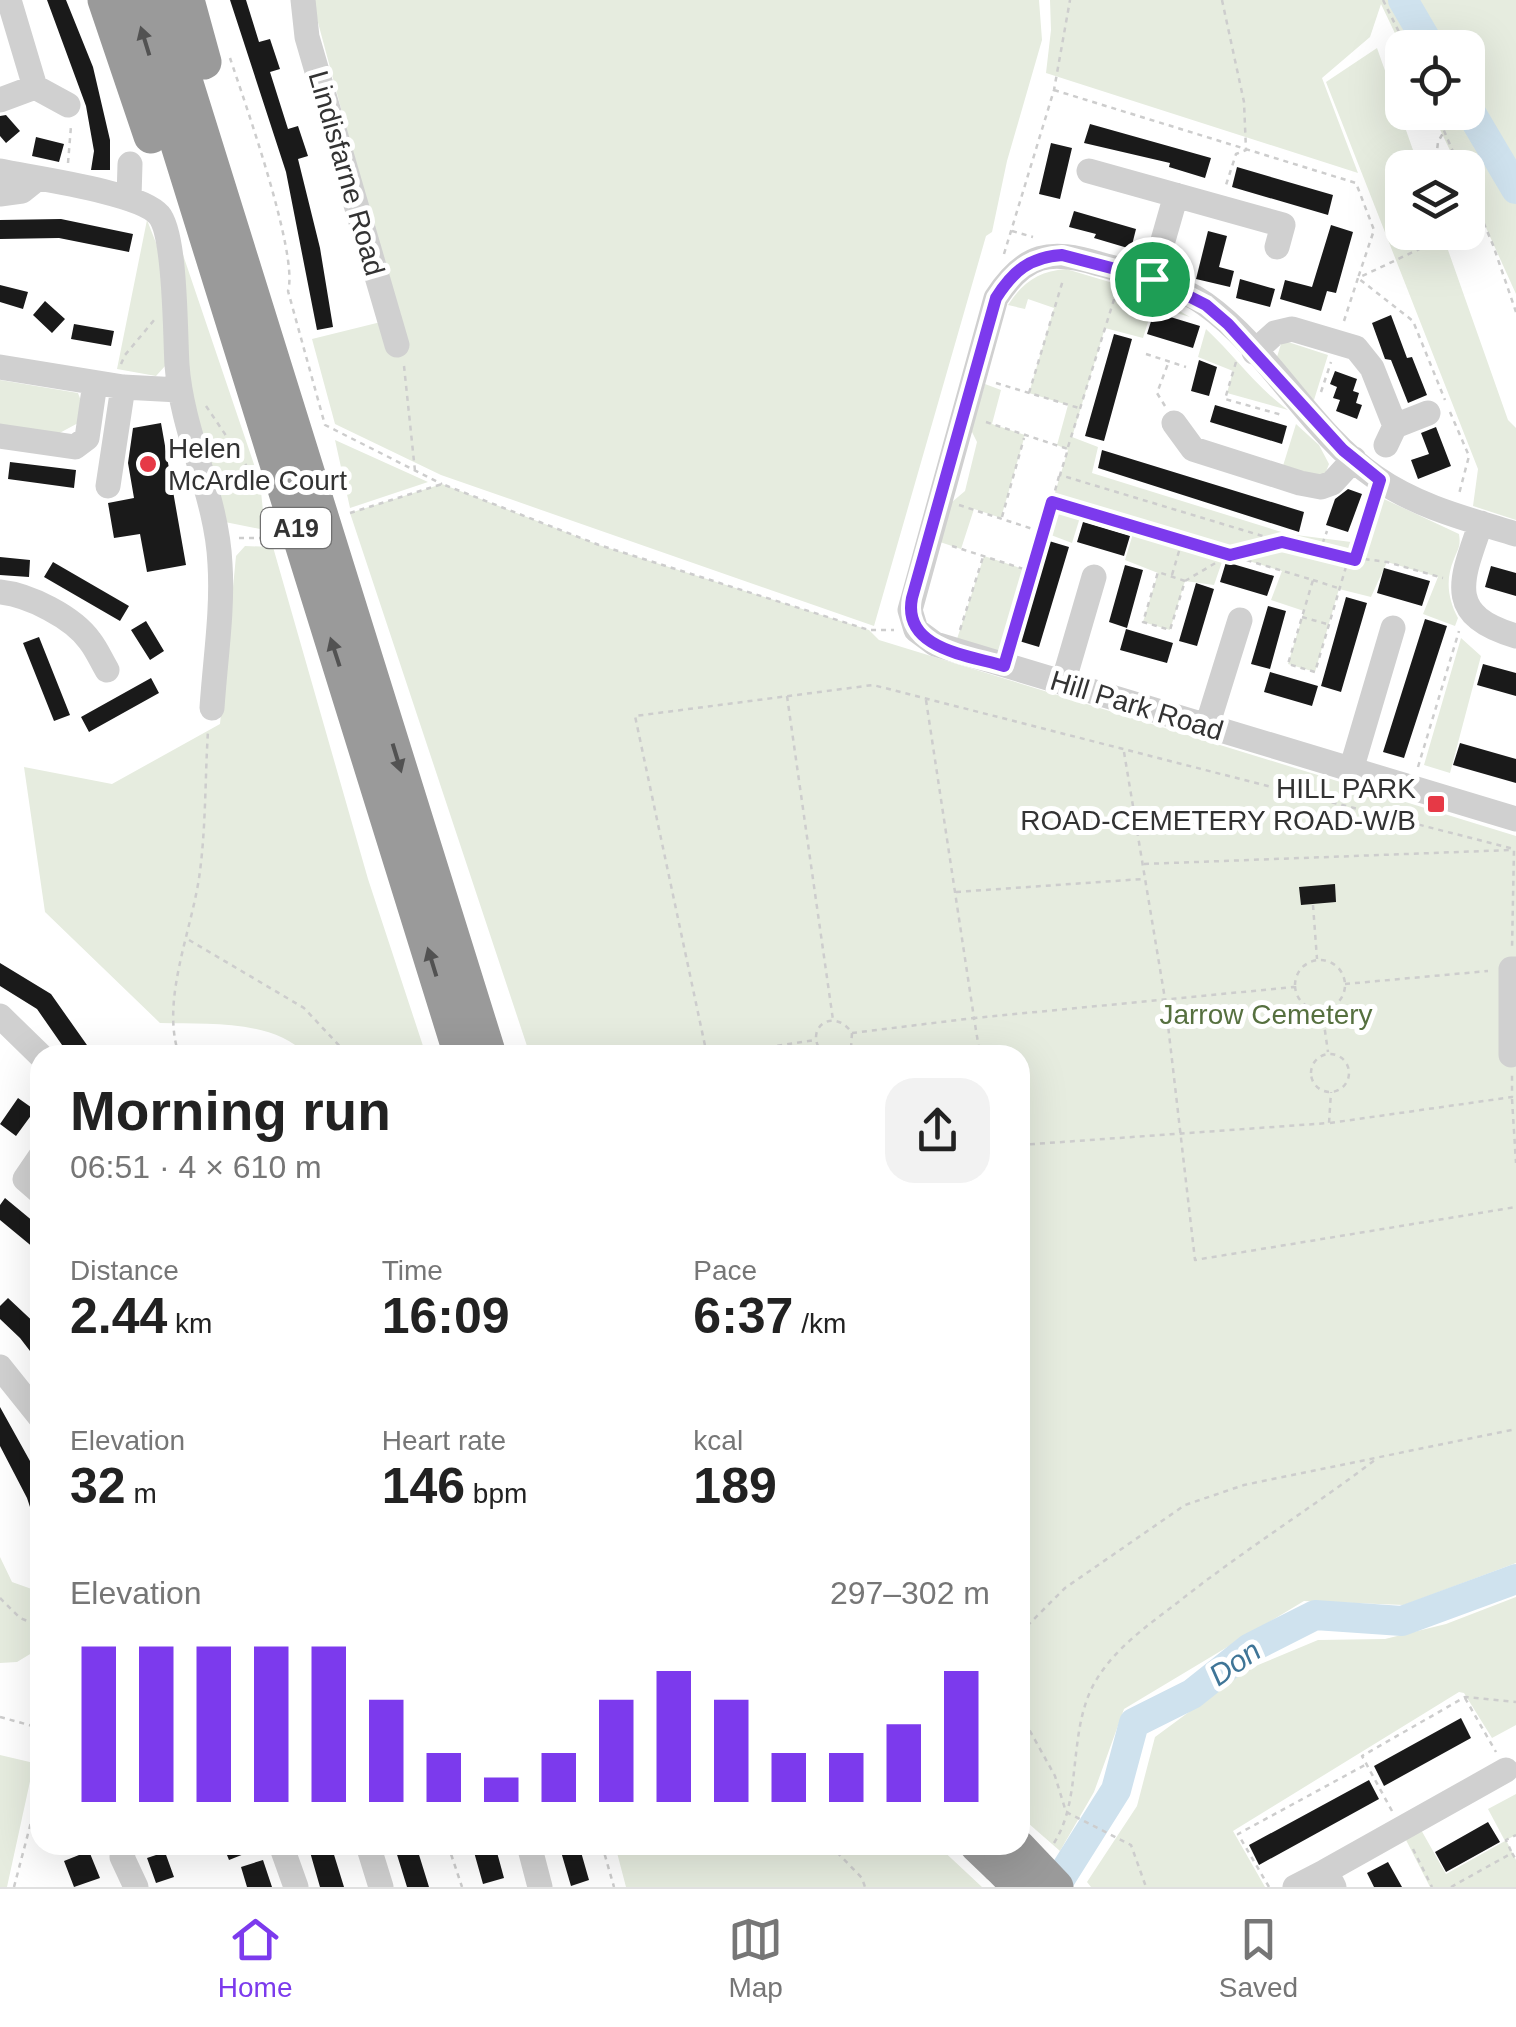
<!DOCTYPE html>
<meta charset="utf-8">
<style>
:root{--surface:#fff;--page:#f2f2f2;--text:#222;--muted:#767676;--line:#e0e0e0;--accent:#7c3aed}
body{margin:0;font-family:Arial,sans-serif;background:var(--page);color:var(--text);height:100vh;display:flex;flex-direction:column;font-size:38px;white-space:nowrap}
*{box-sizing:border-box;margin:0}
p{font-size:32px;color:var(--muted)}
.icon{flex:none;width:55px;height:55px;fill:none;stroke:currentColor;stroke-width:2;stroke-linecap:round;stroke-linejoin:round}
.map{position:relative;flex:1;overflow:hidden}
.side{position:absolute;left:30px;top:1045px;width:1000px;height:810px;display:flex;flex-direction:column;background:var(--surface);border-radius:30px;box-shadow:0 10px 40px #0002}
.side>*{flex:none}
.fabs{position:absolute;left:1385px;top:30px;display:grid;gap:20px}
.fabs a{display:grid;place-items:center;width:100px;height:100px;border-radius:20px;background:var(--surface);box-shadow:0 10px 40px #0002;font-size:50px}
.pin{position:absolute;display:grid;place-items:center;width:85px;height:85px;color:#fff;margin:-42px;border:5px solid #fff;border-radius:50%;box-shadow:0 2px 10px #0007}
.round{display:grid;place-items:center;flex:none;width:105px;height:105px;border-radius:30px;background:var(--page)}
.headline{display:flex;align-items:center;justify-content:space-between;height:170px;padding:0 40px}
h1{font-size:55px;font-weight:700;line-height:75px}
.figures{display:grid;grid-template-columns:repeat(3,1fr);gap:15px;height:170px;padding:10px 40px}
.figures div{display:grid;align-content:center}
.figures b{font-size:50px;font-weight:700}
.figures small{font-size:28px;font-weight:400}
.figures p{font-size:28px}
.chart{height:280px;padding:20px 40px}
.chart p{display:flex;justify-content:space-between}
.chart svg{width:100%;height:180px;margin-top:10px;stroke:var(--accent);stroke-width:6}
.tabs{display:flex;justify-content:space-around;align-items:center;height:140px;border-top:2px solid var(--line);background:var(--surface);font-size:28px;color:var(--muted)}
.tabs a{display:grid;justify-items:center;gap:5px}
.tabs .on{color:var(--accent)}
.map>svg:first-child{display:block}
.green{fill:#e6ecdf}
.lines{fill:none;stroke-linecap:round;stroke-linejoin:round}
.river{stroke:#cfe2ee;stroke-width:30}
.building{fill:#1a1a1a}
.path{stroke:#cdcdcd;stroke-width:2.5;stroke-dasharray:5 5;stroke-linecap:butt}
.minor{stroke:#d0d0d0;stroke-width:25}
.highway{stroke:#9a9a9a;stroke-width:35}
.highway-bridge{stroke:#9a9a9a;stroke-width:35}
.oneway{fill:#525252}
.route-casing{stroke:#fff;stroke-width:20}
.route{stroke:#7c3aed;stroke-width:12}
.poi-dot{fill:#e63946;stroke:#fff;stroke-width:4}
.labels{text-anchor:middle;stroke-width:10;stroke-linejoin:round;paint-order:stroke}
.shield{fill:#fff;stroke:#707070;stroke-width:2.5}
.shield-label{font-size:25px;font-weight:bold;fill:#333}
.street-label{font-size:28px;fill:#333;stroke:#fff}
.poi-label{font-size:28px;fill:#333;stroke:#fff;text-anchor:start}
.park-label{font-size:28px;fill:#56703f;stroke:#fff}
.water-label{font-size:30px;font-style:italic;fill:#3f7597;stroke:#fff}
</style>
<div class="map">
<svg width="1516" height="1887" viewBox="0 0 1516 1887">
<rect width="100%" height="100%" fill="#fff"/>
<!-- green -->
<path class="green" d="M312 0H1039L1042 40 1007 161 992 232 986 236 874 626 441 475 335 424 312 339 397 318Z
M1050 0H1516V294L1468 188V168L1458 167 1432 113 1468 112V48H1402L1381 4 1370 37 1322 78 1358 173 1046 73 1051 30Z
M1377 48 1419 167 1402 168V232L1442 233 1508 420 1516 428V520L1473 506 1478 469 1326 82Z
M147 220 160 253 166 365 156 376 117 369Z
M178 240 260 482 265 530 225 522 185 379Z
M1066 269 1150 294 1190 317 1153 306 1143 338 1105 328 1072 437 1098 447 1092 473 1288 534 1367 544 1384 499 1459 534C1461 546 1458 549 1454 559 1445 580 1448 599 1458 618L1455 626 1423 614 1438 577 1387 562 1371 597 1339 589 1315 672 1288 664 1304 611 1271 600 1282 571 1229 555 1223 559 1214 585 1185 581 1170 630 1143 622 1158 573 1125 560 1135 527 1082 511 1072 543 1043 532 1068 450 1057 445 1068 405 1029 393 1054 308 1028 299 1025 309 1008 305C1023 282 1039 271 1066 269Z
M1206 329C1235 356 1256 387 1288 410L1227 393 1233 371 1198 357Z
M1288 342 1328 355 1314 400 1306 396 1276 360 1281 344Z
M0 380 78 393 81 401 80 422 54 436 0 425Z
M985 384 1001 390 992 424 1025 435 1001 518 974 509 961 549 937 541 952 502 965 491 977 442 971 430Z
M1296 424 1319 445 1329 464 1325 474 1316 479 1282 469Z
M335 440 428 482 350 508Z
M442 484 599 545 869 630 879 640 1516 836V1563L1404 1605 1304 1601 1124 1709 1094 1792 1060 1851 1020 1816V1055H530L350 513Z
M245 546 273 547 368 879 426 1055H307C271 1018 207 1025 160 1023L45 912 24 767 112 784 220 724 236 556Z
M984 556 1032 572 1007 657 956 642Z
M1461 638 1481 656 1450 773 1424 765Z
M0 1557 12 1582 40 1592V1648L17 1662 0 1663Z
M1516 1597V1725L1492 1738 1464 1693 1459 1692 1233 1831 1265 1887H1091L1087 1882 1137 1806 1155 1737 1246 1670 1318 1640 1385 1639 1446 1624Z
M0 1755 34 1763 7 1887H0Z
M1516 1794V1835L1506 1840 1516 1860V1887H1430L1405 1838 1420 1828 1446 1874 1505 1841 1488 1809Z
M615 1845H937L982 1887H626Z"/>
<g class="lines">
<!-- river -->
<path class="river" d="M1403 0 1431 48
M1468 108 1516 189
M1055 1887 1116 1790 1134 1723 1192 1694 1250 1648 1315 1615 1402 1621 1516 1579"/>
</g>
<!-- building -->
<path class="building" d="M47 0H66L93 67 110 140V170H91L94 151 86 106Z
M230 0H246L259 42 270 39 280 69 270 72 288 129 298 126 308 156 298 159 320 248 333 327 317 330 286 172Z
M6 115 20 131 6 143 0 136V116Z
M1090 124 1211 158 1205 178 1169 167 1170 163 1084 143Z
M36 137 64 144 59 162 32 156Z
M1051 143 1072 148 1060 199 1039 194Z
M1237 167 1333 195 1328 215 1232 187Z
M1074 211 1136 229 1131 249 1094 238 1096 234 1069 227Z
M61 219 133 234 129 252 59 238 0 239V220Z
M1331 225 1353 232 1336 293 1327 291 1321 311 1280 299 1285 280 1312 287Z
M1208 231 1227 236 1219 267 1234 271 1230 287 1196 279Z
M1240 279 1275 289 1270 307 1236 298Z
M0 285 28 292 23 309 0 302Z
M45 301 65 319 52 333 33 315Z
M1154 312 1200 326 1193 348 1147 334Z
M1391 315 1407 358 1412 357 1427 395 1408 403 1391 360 1385 359 1372 323Z
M74 324 114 331 111 346 71 339Z
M1114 334 1132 339 1104 441 1085 436Z
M1199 360 1217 367 1209 396 1191 391Z
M1335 371 1357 379 1353 391 1359 393 1356 403 1362 405 1357 419 1336 411 1340 400 1333 398 1337 387 1330 384Z
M1215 405 1287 426 1282 444 1210 422Z
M161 423 186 565 147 572 140 534 114 538 108 503 134 498 128 463 133 428Z
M1436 427 1451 466 1418 479 1411 460 1429 454 1421 433Z
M1102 450 1304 512 1299 532 1098 468Z
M10 462 76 470 74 488 8 479Z
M1348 489 1362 494 1348 532 1326 525 1335 499Z
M1083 522 1130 536 1124 556 1077 542Z
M1049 541 1069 547 1039 647 1019 641Z
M0 557 30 560 29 577 0 575Z
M53 562 129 606 120 621 44 577Z
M1226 562 1274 576 1267 596 1220 582Z
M1125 565 1143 570 1127 628 1109 622Z
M1491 566 1516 573V596L1485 587Z
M1384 568 1430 581 1422 606 1377 593Z
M1196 583 1214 589 1197 646 1179 641Z
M1346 597 1367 603 1341 692 1321 686Z
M1268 606 1286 611 1270 669 1251 664Z
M1425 619 1447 626 1404 758 1383 752Z
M146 621 164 651 150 660 131 630Z
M1126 629 1173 643 1167 663 1120 650Z
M39 637 70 715 54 721 23 643Z
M1483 664 1516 673V696L1477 685Z
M1270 672 1318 686 1312 706 1264 692Z
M151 678 159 693 89 732 81 717Z
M1460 743 1516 759V783L1453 765Z
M1335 884 1336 902 1301 905 1299 887Z
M0 963 51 994 94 1055H69L37 1009 0 986Z
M18 1098 35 1110 16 1136 0 1124Z
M5 1198 40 1227V1253L0 1220V1205Z
M8 1298 40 1328V1364L20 1338 0 1319V1306Z
M0 1407 40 1479V1537L27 1498 0 1446Z
M1461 1718 1471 1738 1384 1786 1374 1766Z
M1369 1780 1379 1799 1259 1865 1249 1845Z
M1488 1822 1500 1842 1446 1872 1435 1852Z
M223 1845H264V1846L229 1860Z
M308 1845H331L344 1887H320Z
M394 1845H416L429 1887H407Z
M472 1845H495L504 1878 483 1884Z
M559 1845H579L589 1880 571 1886Z
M89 1851 100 1878 74 1887 64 1861Z
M165 1852 174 1877 156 1883 147 1858Z
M263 1860 272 1887H247L241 1867Z
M1388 1862 1402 1887H1374L1367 1873Z"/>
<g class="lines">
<!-- path -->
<path class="path" d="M1222 0 1244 102 1246 150 1236 154 1225 188
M1383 0 1407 48
M230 58C244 100 299 255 288 291L325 425 442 484
M1054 90 1356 183 1374 230 1358 278 1413 321 1445 400
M1436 112 1460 168
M68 163 71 126
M1435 168 1438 142 1443 133
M1468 186 1493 245 1516 312
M1012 231 1033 237
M1004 254 1054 90 1070 0
M1117 294 1176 313
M1344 321 1358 278 1449 235 1448 232
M1146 354 1186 367
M1236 362 1225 399 1282 415
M121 364 125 355 155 319
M404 366 415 471
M996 383 1079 408
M1321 392 1331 362
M1029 393 1063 280
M206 406 252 474
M1165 406 1157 393 1169 361
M1450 412 1469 456 1459 494
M986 422 1068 449 1060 475 1319 553 1387 562 1443 578
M1068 447 1116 293
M1059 476 1052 502 1313 580 1288 664 1315 672 1348 560
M959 505 1042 532
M350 513 442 484 599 545 869 630H894
M1002 517 1024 438
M239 538H271
M952 546 1030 571
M1319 553 1327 531
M1355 558 1374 499
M1172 575 1182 541
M1313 580 1338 588
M1185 581 1158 572 1143 622 1170 630 1185 581 1229 555 1280 542
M1302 617 1327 624
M960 630 983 557
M1011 645 1052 503
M787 696 833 1020
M926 700 974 1018 1294 987
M1124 752 1165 999 1195 1260 1516 1207
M1418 767 1459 631
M1144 864 1511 850
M956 892 1143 879
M1313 905 1317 959
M189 940 304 1008 348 1055
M1295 985a25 25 0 1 1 50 0a25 25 0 1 1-50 0Z
M1345 984 1488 971
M1322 1010 1328 1052
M852 1033 974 1018 980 1055
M1311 1073a19 19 0 1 1 38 0a19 19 0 1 1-38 0Z
M179 1055C160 999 193 929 200 871 206 824 205 778 208 731
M707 1055 635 716 873 685 1514 849 1512 949
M718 1055 815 1040
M824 1055C801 1030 833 1005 852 1033L851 1048 844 1055
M1512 1099 1516 1163
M1330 1123 1512 1097V1074
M1020 1145 1329 1123 1331 1092
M1020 1357V1359
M0 1598 20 1618 40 1626
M1020 1633 1065 1588 1185 1505 1244 1485 1516 1429
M1465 1698 1496 1752
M1020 1713 1055 1776 1066 1812 1131 1845 1146 1887
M0 1717 40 1728
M1392 1811 1362 1756 1465 1697 1516 1702
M1054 1843C1083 1798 1067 1731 1095 1682 1114 1649 1148 1625 1177 1603 1241 1552 1310 1509 1375 1460
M448 1845 462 1887
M602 1845 614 1887
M830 1845 862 1878 865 1887
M942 1845 952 1854
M1413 1849 1432 1887
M1511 1851 1506 1840 1516 1835
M14 1887 40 1788
M1269 1887 1238 1834 1365 1765
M1451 1887 1512 1853 1516 1860"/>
<!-- minor -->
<path class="minor" d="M303 0 307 37 397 345
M35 87 68 105
M0 100 35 87 9 0
M0 171C33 178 140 192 159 215 176 235 175 334 177 365 182 433 217 496 220 564 223 611 215 661 212 708
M1089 171 1283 225 1277 247
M0 194 22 191 37 179
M129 198 130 164
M1152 279 1176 195
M1254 352 1275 333 1292 329 1356 348 1372 368 1395 426
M0 367 123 387 179 390
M1174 423 1193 449 1300 483 1321 487 1332 483 1354 459
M0 436 75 447 87 438 95 383
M1386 445 1395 426 1428 413
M108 486 123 387
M1481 523C1461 580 1444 615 1516 636
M1516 534C1467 519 1418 507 1375 477 1309 431 1271 351 1205 304 1174 282 1135 274 1099 264 1050 249 1025 253 996 298L910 610 916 630 935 644 1516 819
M0 592C29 595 73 617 90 641 97 650 101 660 107 670
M1063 683 1094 577
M1207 726 1240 620
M1351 770 1393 628
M0 1016 40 1055
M1511 1055V969H1516
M40 1157 25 1179 40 1192
M0 1367 40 1417
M125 1845 122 1857 136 1887
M281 1845 296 1887
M368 1845 381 1887
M529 1845 540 1887
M1295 1887 1326 1871
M1334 1887 1326 1871 1506 1770"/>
<!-- highway -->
<path class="highway" d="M105 0 151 136
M133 0 461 1055
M160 0 489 1055
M187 0 204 62
M977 1845 999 1866"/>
<!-- highway-bridge -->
<path class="highway-bridge" d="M1018 1847 1056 1887
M999 1866 1020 1887"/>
</g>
<!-- one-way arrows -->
<defs><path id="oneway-solid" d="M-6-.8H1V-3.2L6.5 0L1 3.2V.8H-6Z" transform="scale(2.5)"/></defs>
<g class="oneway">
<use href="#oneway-solid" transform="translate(145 41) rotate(-107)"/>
<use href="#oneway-solid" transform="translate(335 652) rotate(-108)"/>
<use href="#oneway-solid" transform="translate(397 758) rotate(73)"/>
<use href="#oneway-solid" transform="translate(432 962) rotate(-107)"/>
</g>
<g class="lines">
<defs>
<path id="route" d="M1062 255 1157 280 1206 305 1228 324 1343 450 1380 480 1355 560 1282 542 1230 555 1052 502 1004 666C968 655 902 649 912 598L996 298C1013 271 1030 257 1062 255Z"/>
</defs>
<!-- route casing -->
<use href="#route" class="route-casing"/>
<!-- route -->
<use href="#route" class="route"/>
</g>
<!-- markers -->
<g class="poi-dot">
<circle cx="148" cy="464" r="10"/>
<rect x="1426" y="794" width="20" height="20" rx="5"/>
</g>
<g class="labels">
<!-- shield labels -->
<rect class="shield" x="261" y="508" width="70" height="40" rx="8"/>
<g class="shield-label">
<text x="296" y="537">A19</text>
</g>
<!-- street labels -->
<g class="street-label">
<text transform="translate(347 173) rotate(74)" y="10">Lindisfarne Road</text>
<text transform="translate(1137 705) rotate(17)" y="10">Hill Park Road</text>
</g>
<!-- poi labels -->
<g class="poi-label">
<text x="168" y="458">Helen<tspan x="168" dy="32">McArdle Court</tspan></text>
<text x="1416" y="798" text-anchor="end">HILL PARK<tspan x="1416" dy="32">ROAD-CEMETERY ROAD-W/B</tspan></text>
</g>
<!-- park labels -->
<g class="park-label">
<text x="1266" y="1024">Jarrow Cemetery</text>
</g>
<!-- water labels -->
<g class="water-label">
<text transform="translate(1235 1663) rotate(-35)" y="10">Don</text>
</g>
</g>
</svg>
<div class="fabs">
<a><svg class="icon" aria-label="locate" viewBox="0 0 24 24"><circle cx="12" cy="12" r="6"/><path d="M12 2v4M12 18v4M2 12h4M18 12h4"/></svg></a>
<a><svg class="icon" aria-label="layers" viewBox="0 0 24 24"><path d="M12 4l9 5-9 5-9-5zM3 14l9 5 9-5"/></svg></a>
</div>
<div class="pin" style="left:1152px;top:279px;background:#1e9e55"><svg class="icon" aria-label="arrive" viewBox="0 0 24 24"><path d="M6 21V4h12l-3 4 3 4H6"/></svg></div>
<section class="side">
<div class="headline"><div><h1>Morning run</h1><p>06:51 · 4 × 610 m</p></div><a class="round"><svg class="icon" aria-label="share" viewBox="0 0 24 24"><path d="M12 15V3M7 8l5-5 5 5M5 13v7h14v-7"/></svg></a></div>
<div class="figures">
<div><p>Distance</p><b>2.44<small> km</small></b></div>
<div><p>Time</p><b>16:09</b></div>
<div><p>Pace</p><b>6:37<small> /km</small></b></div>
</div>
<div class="figures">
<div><p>Elevation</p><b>32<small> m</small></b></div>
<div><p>Heart rate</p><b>146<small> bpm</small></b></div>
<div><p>kcal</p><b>189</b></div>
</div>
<div class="chart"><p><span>Elevation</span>297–302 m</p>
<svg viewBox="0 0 160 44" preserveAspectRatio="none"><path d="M5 44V6M15 44V6M25 44V6M35 44V6M45 44V6M55 44V19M65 44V32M75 44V38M85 44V32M95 44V19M105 44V12M115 44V19M125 44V32M135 44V32M145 44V25M155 44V12"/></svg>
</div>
</section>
</div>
<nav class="tabs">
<a class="on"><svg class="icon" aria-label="home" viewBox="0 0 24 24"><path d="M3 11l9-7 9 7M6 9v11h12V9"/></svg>Home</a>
<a><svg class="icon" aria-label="map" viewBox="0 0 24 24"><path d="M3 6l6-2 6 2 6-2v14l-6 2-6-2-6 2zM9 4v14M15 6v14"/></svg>Map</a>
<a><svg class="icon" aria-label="saved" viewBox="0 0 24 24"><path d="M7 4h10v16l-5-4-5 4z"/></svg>Saved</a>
</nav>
